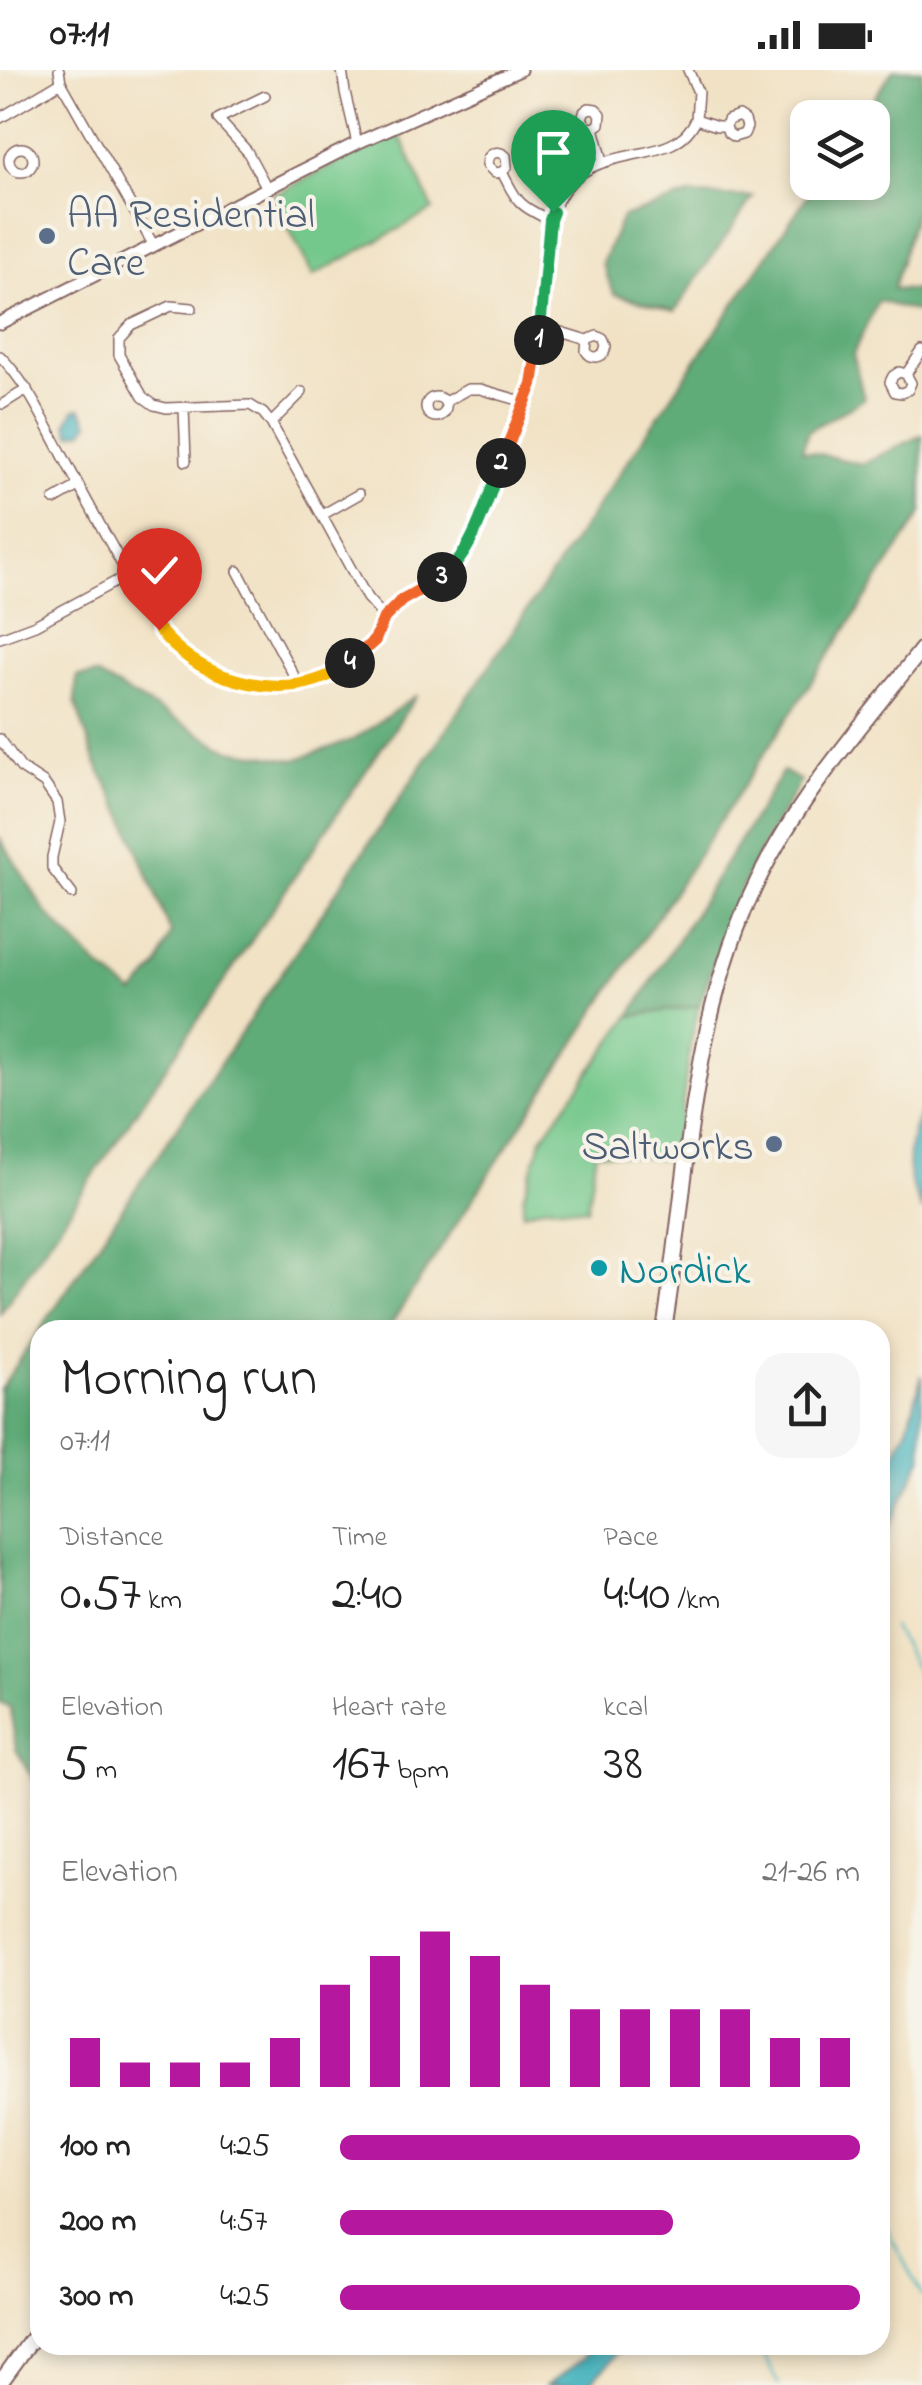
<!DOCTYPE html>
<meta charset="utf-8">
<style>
:root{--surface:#fff;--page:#f6f6f6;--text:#222;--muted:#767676;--accent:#b5179e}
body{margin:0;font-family:"Indie Flower",sans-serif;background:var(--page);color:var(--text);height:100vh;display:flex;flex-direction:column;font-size:38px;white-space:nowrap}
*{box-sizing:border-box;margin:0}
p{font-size:32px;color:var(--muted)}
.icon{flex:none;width:55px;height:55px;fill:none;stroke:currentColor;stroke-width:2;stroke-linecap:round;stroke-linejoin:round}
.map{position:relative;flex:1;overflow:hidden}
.side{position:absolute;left:30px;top:1250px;width:860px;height:1035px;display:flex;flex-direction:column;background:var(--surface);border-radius:30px;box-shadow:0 5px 15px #0003}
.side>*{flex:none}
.fabs{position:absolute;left:790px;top:30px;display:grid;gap:20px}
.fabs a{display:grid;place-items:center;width:100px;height:100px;border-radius:20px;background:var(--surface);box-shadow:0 5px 15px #0003;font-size:50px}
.pin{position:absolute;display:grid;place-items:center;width:85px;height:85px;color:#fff;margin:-102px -42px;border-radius:50% 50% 50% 0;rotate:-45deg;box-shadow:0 0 10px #0007}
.pin .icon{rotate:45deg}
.km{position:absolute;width:50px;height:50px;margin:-25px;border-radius:50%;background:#222;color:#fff;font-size:28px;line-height:50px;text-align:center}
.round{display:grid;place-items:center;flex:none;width:105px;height:105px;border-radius:30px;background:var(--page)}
.head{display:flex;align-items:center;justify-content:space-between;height:170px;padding:0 30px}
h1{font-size:55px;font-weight:600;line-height:75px}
.metrics{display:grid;grid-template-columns:repeat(3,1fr);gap:15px;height:170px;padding:10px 30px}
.metrics div{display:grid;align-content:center}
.metrics b{font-size:50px;font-weight:600}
.metrics small{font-size:28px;font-weight:400}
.metrics p{font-size:28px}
.chart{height:280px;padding:20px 30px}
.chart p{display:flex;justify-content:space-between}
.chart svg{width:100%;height:180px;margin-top:10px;stroke:var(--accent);stroke-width:6}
ul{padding:0 30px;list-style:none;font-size:32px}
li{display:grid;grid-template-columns:160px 120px 1fr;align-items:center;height:75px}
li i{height:25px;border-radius:12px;background:var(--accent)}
.status{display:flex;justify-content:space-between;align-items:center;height:70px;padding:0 50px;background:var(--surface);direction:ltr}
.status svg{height:28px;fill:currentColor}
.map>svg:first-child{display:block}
.green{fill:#74c88c;stroke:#5f745c;stroke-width:2.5}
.forest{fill:#5fac78;stroke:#546652;stroke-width:2.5}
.water{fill:#44b3be;stroke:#476974;stroke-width:2.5}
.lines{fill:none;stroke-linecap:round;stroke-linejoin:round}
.stream{stroke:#44b3be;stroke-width:2.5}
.minor-casing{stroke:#846361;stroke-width:12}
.tertiary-casing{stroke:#846361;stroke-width:15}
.primary-casing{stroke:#846361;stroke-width:18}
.minor{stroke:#fff;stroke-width:9}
.tertiary{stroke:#fff;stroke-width:11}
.primary{stroke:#fff;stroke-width:14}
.split-1-casing{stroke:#fff;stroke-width:20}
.split-2-casing{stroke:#fff;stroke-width:20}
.split-3-casing{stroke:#fff;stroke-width:20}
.split-4-casing{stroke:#fff;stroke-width:20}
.split-5-casing{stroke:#fff;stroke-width:20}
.split-6-casing{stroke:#fff;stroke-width:20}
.split-1{stroke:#22a559;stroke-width:12}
.split-2{stroke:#f0652b;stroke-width:12}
.split-3{stroke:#22a559;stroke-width:12}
.split-4{stroke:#f0652b;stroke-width:12}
.split-5{stroke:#f5b400;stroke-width:12}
.split-6{stroke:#f5b400;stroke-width:12}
.service-dot{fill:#5c6f8a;stroke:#f7f3e8;stroke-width:4}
.culture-dot{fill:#0f9aa8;stroke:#f7f3e8;stroke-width:4}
.labels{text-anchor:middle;stroke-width:8;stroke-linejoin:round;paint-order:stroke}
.service-label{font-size:42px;fill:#4e5e75;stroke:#f7f3e8;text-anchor:start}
.culture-label{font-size:42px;fill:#0d838f;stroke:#f7f3e8;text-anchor:start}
</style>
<div class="status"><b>07:11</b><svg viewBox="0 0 49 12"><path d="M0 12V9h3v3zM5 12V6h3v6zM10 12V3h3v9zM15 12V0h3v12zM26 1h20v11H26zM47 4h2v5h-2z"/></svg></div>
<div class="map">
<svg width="922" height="2315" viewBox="0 0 922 2315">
<rect width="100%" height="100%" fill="#f7f3e8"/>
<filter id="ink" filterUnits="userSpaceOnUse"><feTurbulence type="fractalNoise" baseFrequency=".01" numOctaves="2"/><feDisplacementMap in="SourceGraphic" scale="20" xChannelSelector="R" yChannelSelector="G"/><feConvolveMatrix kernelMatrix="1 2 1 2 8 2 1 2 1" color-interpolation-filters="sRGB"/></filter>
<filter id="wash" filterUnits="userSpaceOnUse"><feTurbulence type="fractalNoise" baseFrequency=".0048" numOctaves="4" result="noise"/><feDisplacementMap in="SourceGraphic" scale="40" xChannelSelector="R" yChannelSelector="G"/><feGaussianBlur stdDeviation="2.25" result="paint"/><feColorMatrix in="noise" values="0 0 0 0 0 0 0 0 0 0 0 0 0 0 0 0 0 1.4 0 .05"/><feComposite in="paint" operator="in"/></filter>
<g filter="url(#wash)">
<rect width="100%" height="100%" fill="#f1e2c5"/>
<!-- green -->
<path class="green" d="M396 63 403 71 433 140 313 206 272 126Z
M699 936 690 976 675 1091 596 1082 587 1139 547 1136 523 1143V1127L542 1068 630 946Z"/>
<!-- forest -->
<path class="forest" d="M893 0H922V119L893 219 922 221V243L878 231 853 284 864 329 808 361 802 380 862 394 922 365V443L387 1260H40L816 113 872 112V48L861 47Z
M689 125 753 127 675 241 614 224 602 193 622 147Z
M96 605 230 680 295 690 355 669 417 625 0 1244V768L45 841 98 896 134 924 157 897 171 863 125 748 95 691 75 632 77 607Z
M783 701 801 711 769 765 741 820 699 936 630 946Z
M40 1260V1721L16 1679 10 1638 0 1633V1319Z"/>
<!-- water -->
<path class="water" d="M80 338 89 353 84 361 71 364 67 353 74 340Z
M922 1039V1141C918 1129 910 1115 909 1102 907 1083 912 1056 922 1039Z
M922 1305V1388L880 1476V1414L908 1357Z
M592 2275H624L606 2297 587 2315H547L583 2289Z"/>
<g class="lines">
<!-- stream -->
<path class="stream" d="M893 1557 922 1609
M880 2146 922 2226
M758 2275 779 2315"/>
</g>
</g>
<g filter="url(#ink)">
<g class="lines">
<defs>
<path id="minor" d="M59 0 61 12 154 176
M342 0 345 22 357 73
M688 0 698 22 696 49
M265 26 218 49 247 81 267 118
M0 48 61 12
M594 58 600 54 601 44 596 39 589 38 584 42 582 49 587 57 594 58 603 91
M9 90a12 12 0 1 1 24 0a12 12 0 1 1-24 0Z
M502 102 495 103 487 95 488 88C493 81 500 81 506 86L507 97 502 102C517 132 519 136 550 150
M192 238 171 236 131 255 119 268V285L143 327 154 335 166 338 250 335 263 343 271 353 367 528 385 548
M541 256 587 270 586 281C590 288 598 289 604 283L606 276 603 269 597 266 587 270
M0 286C27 313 43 349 61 382 83 425 107 467 130 509 143 531 153 556 171 574 195 598 227 609 259 615 295 621 331 609 359 587 366 580 374 573 379 564 382 556 383 550 389 544 405 525 426 519 445 505 456 497 461 487 468 475 482 440 496 404 511 369 518 350 528 331 532 311 541 274 543 235 546 197 548 175 547 150 558 130 592 66 673 102 696 49L717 56H726L728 63 734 67 744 64 747 57 745 50 739 46 728 50 726 56
M906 304 899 302 893 306 890 312 895 322 902 323 908 320 911 313 906 304 922 281
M426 337a10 10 0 1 1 20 0a10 10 0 1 1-20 0Z
M445 332 468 319H480L525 332
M3 334 27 319
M184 338 186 391
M271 353 302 322
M54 430 78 416
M322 445 359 424
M238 501 299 615
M0 568 35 555 128 505
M0 669 21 698 44 713 57 732 60 752 52 787V798L72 824"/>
<path id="tertiary" d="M0 253 357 73 520 0"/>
<path id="primary" d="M664 1260C689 1108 689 949 759 808 801 723 864 653 922 579
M0 2313 40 2258"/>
</defs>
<!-- minor casing -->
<use href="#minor" class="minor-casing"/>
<!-- tertiary casing -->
<use href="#tertiary" class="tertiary-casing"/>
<!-- primary casing -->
<use href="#primary" class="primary-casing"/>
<!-- minor -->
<use href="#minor" class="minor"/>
<!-- tertiary -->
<use href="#tertiary" class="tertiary"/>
<!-- primary -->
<use href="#primary" class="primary"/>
</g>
</g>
<g class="lines" filter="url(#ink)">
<defs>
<path id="split-1" d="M539 270 550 150 553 142"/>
<path id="split-2" d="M501 393 532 314 539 270"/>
<path id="split-3" d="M442 507C474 483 487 429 501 393"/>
<path id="split-4" d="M350 593 375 570 384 548 402 530 442 507"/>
<path id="split-5" d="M227 607C270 621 313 620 350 593"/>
<path id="split-6" d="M159 560C178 582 199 598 227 607"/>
</defs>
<!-- split-1 casing -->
<use href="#split-1" class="split-1-casing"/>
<!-- split-2 casing -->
<use href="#split-2" class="split-2-casing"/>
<!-- split-3 casing -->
<use href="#split-3" class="split-3-casing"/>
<!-- split-4 casing -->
<use href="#split-4" class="split-4-casing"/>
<!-- split-5 casing -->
<use href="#split-5" class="split-5-casing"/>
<!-- split-6 casing -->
<use href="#split-6" class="split-6-casing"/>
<!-- split-1 -->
<use href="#split-1" class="split-1"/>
<!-- split-2 -->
<use href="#split-2" class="split-2"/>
<!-- split-3 -->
<use href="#split-3" class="split-3"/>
<!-- split-4 -->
<use href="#split-4" class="split-4"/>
<!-- split-5 -->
<use href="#split-5" class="split-5"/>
<!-- split-6 -->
<use href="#split-6" class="split-6"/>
</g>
<!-- markers -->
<g class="service-dot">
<circle cx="47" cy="166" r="10"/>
<circle cx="774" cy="1074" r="10"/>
</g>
<circle class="culture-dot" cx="599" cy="1198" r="10"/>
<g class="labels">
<!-- service labels -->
<g class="service-label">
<text x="67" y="157">AA Residential<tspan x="67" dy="48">Care</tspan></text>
<text x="754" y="1089" text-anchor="end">Saltworks</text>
</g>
<!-- culture labels -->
<g class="culture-label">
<text x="619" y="1213">Nordick</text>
</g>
</g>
</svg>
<div class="fabs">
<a><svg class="icon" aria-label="layers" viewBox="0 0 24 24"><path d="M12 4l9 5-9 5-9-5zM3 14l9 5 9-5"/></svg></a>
</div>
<div class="pin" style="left:553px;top:142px;background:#1e9e55"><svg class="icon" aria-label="arrive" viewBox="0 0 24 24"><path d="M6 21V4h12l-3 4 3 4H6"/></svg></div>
<div class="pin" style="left:159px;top:560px;background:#d93025"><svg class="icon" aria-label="check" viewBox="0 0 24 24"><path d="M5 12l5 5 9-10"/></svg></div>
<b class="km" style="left:539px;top:270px">1</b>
<b class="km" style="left:501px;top:393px">2</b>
<b class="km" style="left:442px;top:507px">3</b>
<b class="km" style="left:350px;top:593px">4</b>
<section class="side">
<div class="head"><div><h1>Morning run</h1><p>07:11</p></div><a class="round"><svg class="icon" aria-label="share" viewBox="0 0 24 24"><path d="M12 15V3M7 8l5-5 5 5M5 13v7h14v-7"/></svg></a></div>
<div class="metrics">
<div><p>Distance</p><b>0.57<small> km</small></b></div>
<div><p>Time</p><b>2:40</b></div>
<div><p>Pace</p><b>4:40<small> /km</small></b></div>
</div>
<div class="metrics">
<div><p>Elevation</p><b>5<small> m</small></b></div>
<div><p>Heart rate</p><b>167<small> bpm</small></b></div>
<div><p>kcal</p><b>38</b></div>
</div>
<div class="chart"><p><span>Elevation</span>21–26 m</p>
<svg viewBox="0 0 160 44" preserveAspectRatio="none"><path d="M5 44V32M15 44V38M25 44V38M35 44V38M45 44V32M55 44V19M65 44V12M75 44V6M85 44V12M95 44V19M105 44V25M115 44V25M125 44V25M135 44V25M145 44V32M155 44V32"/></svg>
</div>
<ul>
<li><b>100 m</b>4:25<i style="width:100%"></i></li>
<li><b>200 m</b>4:57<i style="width:64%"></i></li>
<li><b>300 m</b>4:25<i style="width:100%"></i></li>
</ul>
</section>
</div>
